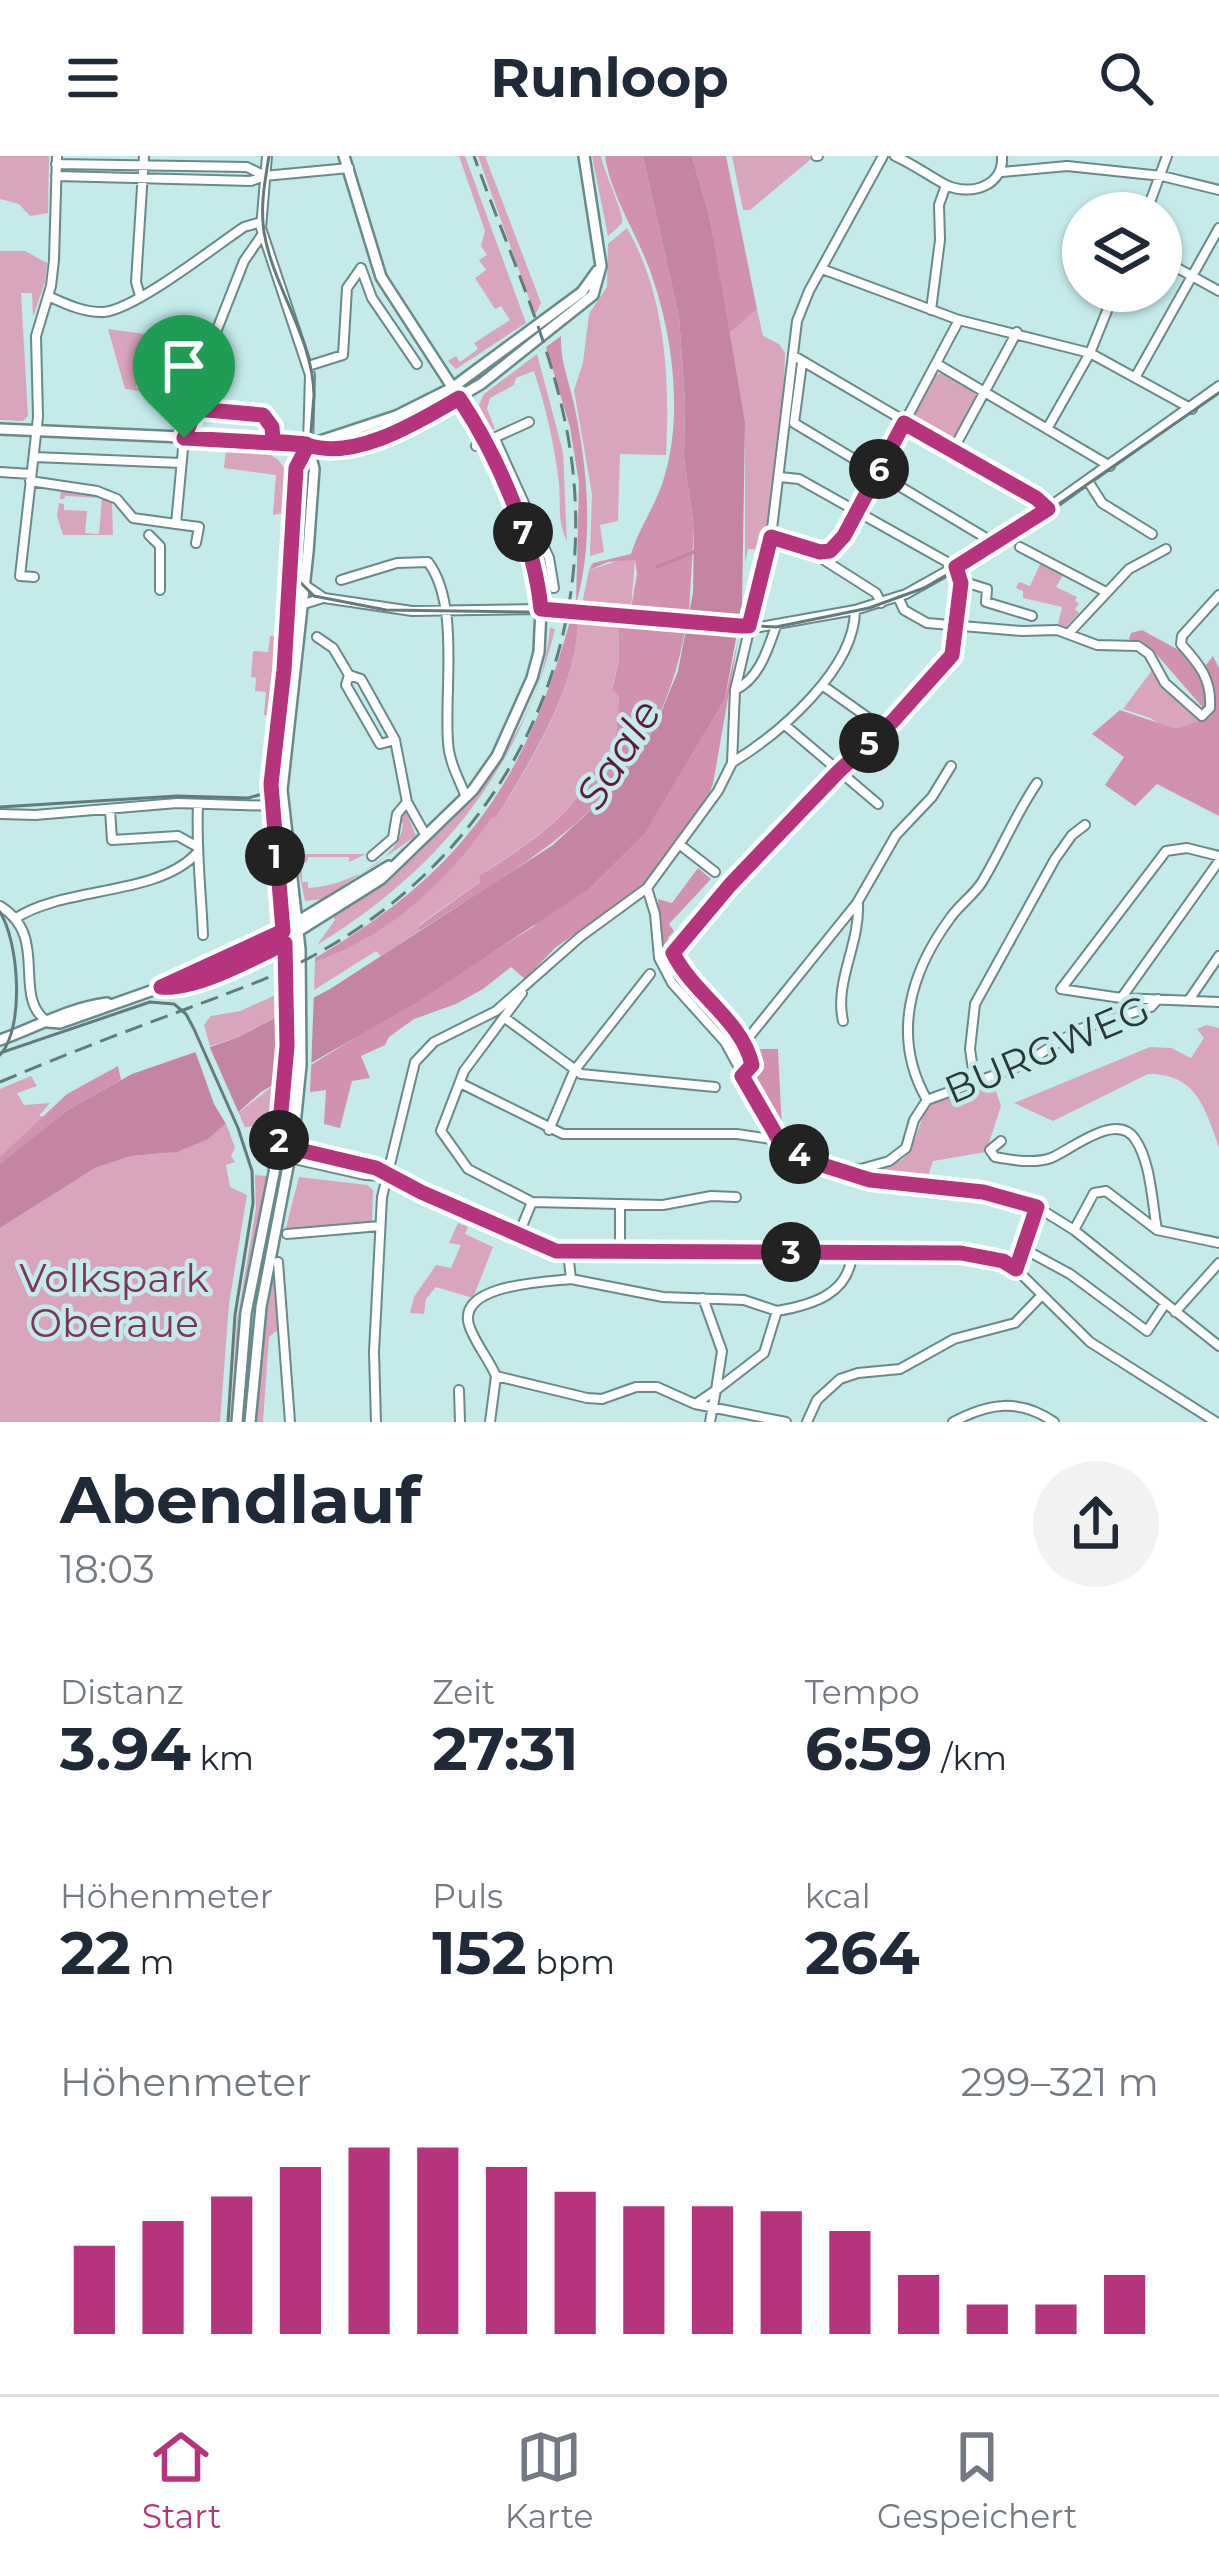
<!DOCTYPE html>
<html lang="de">
<meta charset="utf-8">
<style>
:root{--surface:#fff;--page:#f2f2f3;--text:#1f2937;--muted:#747a83;--line:#e0e1e3;--accent:#b6347e}
body{margin:0;font-family:Montserrat,sans-serif;background:var(--page);color:var(--text);height:100vh;display:flex;flex-direction:column;font-size:45px;white-space:nowrap}
*{box-sizing:border-box;margin:0}
p{font-size:39px;color:var(--muted)}
.icon{flex:none;width:66px;height:66px;fill:none;stroke:currentColor;stroke-width:2;stroke-linecap:round;stroke-linejoin:round}
.map{position:relative;height:1266px;overflow:hidden}
.details{display:flex;flex-direction:column;background:var(--surface);flex:1}
.details>*{flex:none}
.controls{position:absolute;left:1062px;top:36px;display:grid;gap:24px}
.controls a{display:grid;place-items:center;width:120px;height:120px;border-radius:50%;background:var(--surface);box-shadow:0 3px 9px #0004;font-size:60px}
.pin{position:absolute;display:grid;place-items:center;width:102px;height:102px;color:#fff;margin:-123px -51px;border-radius:50% 50% 50% 0;rotate:-45deg;box-shadow:0 0 12px #0007}
.pin .icon{rotate:45deg}
.km{position:absolute;width:60px;height:60px;margin:-30px;border-radius:50%;background:#222;color:#fff;font-size:33px;line-height:60px;text-align:center}
.round{display:grid;place-items:center;flex:none;width:126px;height:126px;border-radius:63px;background:var(--page)}
.headline{display:flex;align-items:center;justify-content:space-between;height:204px;padding:0 60px}
h1{font-size:66px;font-weight:700;line-height:90px}
.figures{display:grid;grid-template-columns:repeat(3,1fr);gap:18px;height:204px;padding:12px 60px}
.figures div{display:grid;align-content:center}
.figures b{font-size:60px;font-weight:700}
.figures small{font-size:33px;font-weight:400}
.figures p{font-size:33px}
.chart{height:336px;padding:24px 60px}
.chart p{display:flex;justify-content:space-between}
.chart svg{width:100%;height:216px;margin-top:12px;stroke:var(--accent);stroke-width:6}
header{display:flex;justify-content:space-between;align-items:center;height:156px;padding:0 60px;background:var(--surface);font-size:54px;font-weight:700}
.menu{display:flex;justify-content:space-around;align-items:center;height:168px;border-top:3px solid var(--line);background:var(--surface);font-size:33px;color:var(--muted)}
.menu a{display:grid;justify-items:center;gap:6px}
.menu .current{color:var(--accent)}
.map>svg:first-child{display:block}
.green{fill:#d9a5bd}
.forest{fill:#d192af}
.water{fill:#c385a2}
.pier{fill:#c4eaea}
.lines{fill:none;stroke-linecap:round;stroke-linejoin:round}
.stream{stroke:#c385a2;stroke-width:3}
.minor-casing{stroke:#688a8b;stroke-width:12}
.major-casing{stroke:#688a8b;stroke-width:14}
.minor{stroke:#fff;stroke-width:8}
.major{stroke:#fff;stroke-width:9}
.tram{stroke:#637b7b;stroke-width:3}
.rail{stroke:#637b7b;stroke-width:3;stroke-dasharray:18 9;stroke-linecap:butt}
.route-casing{stroke:#fff;stroke-width:24}
.route{stroke:#b6347e;stroke-width:15}
.labels{text-anchor:middle;stroke-width:9;stroke-linejoin:round;paint-order:stroke}
.street-label{font-size:39px;fill:#293838;stroke:#c4eaea}
.park-label{font-size:39px;fill:#7f345b;stroke:#c4eaea}
.water-label{font-size:42px;font-style:italic;fill:#611842;stroke:#c4eaea}
</style>
<header><svg class="icon" aria-label="menu" viewBox="0 0 24 24"><path d="M4 6h16M4 12h16M4 18h16"/></svg>Runloop<svg class="icon" aria-label="search" viewBox="0 0 24 24"><circle cx="10" cy="10" r="6"/><path d="M15 15l6 6"/></svg></header>
<div class="map">
<svg width="1219" height="1266" viewBox="0 0 1219 1266">
<rect width="100%" height="100%" fill="#c4eaea"/>
<!-- green -->
<path class="green" d="M0 0H49L48 57 30 60 19 48 0 43Z
M459 0H465L526 167 456 213 448 205 456 200 460 206 478 193 474 187 510 164 501 150 495 153 475 122 486 114 479 104 487 99 481 90 485 75Z
M478 0H485L541 147 535 159Z
M592 0H601C603 14 625 59 622 66 621 70 610 78 608 80Z
M732 0H809L811 3 750 54H743Z
M627 72C666 140 670 223 666 299L620 298 618 365 600 369 604 396 590 400 592 338 574 234 583 207 589 158 607 131 608 88Z
M0 95H25L47 107 45 126 33 161 32 137H21L28 260 23 265 0 264Z
M757 153 763 180 779 188 785 197C782 262 785 332 763 394L748 393 745 407V266L729 178Z
M155 168 191 170 177 226 169 225 166 239 147 238 145 218H137L136 231 140 235 125 233 108 173 152 179Z
M537 198 563 296 567 385C557 366 561 349 559 328 555 291 546 252 534 215L516 222 514 229 490 242 487 253 495 273 491 274 479 249 484 238Z
M942 217 973 234 978 243 956 285 947 288 913 270 910 260 934 220Z
M226 293C281 295 290 300 288 356L273 359 276 319 224 312Z
M61 335 92 336 112 344 113 379H63L57 360 59 347 64 348V354L87 355 85 377 99 378 102 342 65 340 64 343H60Z
M624 403 635 404 631 452 582 448 589 414Z
M1041 406 1064 417 1056 431 1077 441 1075 445 1079 448 1075 453 1079 457 1065 472H1057L1062 451 1023 442V435L1016 432 1019 426 1030 430Z
M578 466 618 470 619 505 612 532 619 541 616 578 605 607 599 606C574 660 527 688 479 720L481 725 419 769V775L381 800 376 795 314 834 315 806C387 782 451 723 492 660L496 662C531 605 576 535 578 466Z
M550 472 555 473C521 614 438 715 317 789L335 764 332 759C429 695 539 596 550 472Z
M270 480H276L272 560 264 559 266 536 255 535 256 522 251 521 253 495 268 496Z
M1153 513 1204 567 1192 589 1150 562 1123 553Z
M405 653 416 680 323 743 305 745 295 698H366L349 706V701H308L307 706 302 707V726H308V732C341 731 401 706 403 667H399Z
M278 838 277 861 239 881 210 890 204 869 211 860 240 855Z
M1206 869 1219 872V991C1205 952 1196 917 1148 918L1053 965 1014 947 1150 891 1171 892 1191 902 1204 882 1197 873Z
M31 920 37 930 17 937 24 949 50 947 39 960 61 961 0 1008V933Z
M993 927 1001 950 986 996 933 1005 926 1026 879 1023 857 1016 902 1004 912 992 925 954 936 944Z
M274 929 271 970 245 971 238 957Z
M226 967 235 992 231 1000 235 1006 226 1009 230 1031 247 1039 229 1148 220 1266H0V1072L95 1012 131 1000 169 997Z
M255 1019 268 1020 246 1129 234 1266H230L237 1165 256 1052Z
M299 1021 367 1029 373 1034 372 1065 285 1075Z
M458 1067 468 1071 465 1078 493 1091 473 1142 436 1131 426 1143 424 1158 410 1157 414 1141 436 1109 451 1112 461 1089 449 1087Z
M274 1115 279 1173 269 1181 263 1266H256L261 1197Z"/>
<!-- forest -->
<path class="forest" d="M605 0H643L679 161 685 246 684 301 694 372 689 457 631 452 637 418 635 404 608 406 589 414 593 407 631 398C639 372 656 349 664 322 684 258 672 173 649 112 635 74 611 40 605 0Z
M692 0H726L757 153 729 178 710 63Z
M561 180C560 207 570 227 575 253 588 315 594 386 576 448L579 327 570 271 546 191Z
M570 465 578 466C576 535 530 605 496 662L492 661C450 724 387 782 315 806V802C461 718 525 626 570 465Z
M618 470 685 475C655 639 548 692 419 775V770L480 726 479 720C527 689 574 660 599 606L606 607 616 578 619 541 612 533 619 505Z
M1142 474 1206 509 1213 500 1219 512V660L1157 628 1135 650 1105 629 1124 601 1092 578 1120 554 1176 573 1211 561 1151 492 1129 483 1131 477Z
M739 479 713 628 706 645 643 729 555 792 525 823 511 811 483 833 456 848 414 863 389 881 385 889 361 900 370 922 352 925 340 972 324 968 326 934 310 936 311 909 533 771 725 542Z
M698 712 711 723 669 768 674 775 668 782 672 786 671 799 735 878 746 910 740 908 724 877 663 803 658 743 672 747Z
M755 893H778L782 976 760 945 753 922Z
M118 910 121 924 69 953 0 1008V1001L67 938Z"/>
<!-- water -->
<path class="water" d="M643 0H692L710 63 745 266 742 450 725 542 644 678 587 734 422 843 261 936 208 983 177 996 131 1000 95 1012 0 1072V1008L69 953 132 918 239 881 330 833 553 689 616 631 656 569 678 515 693 437 694 372 684 301 685 245 679 161Z"/>
<!-- pier -->
<path class="pier" d="M314 835 311 916 274 936 278 854Z
M207 885 241 962 229 973 214 948 193 889Z"/>
<g class="lines">
<!-- stream -->
<path class="stream" d="M657 411 694 396"/>
<defs>
<path id="minor" d="M267 0 261 72 310 219 308 289
M816 0H818
M895 0C913 8 929 20 946 29 972 41 1004 29 1002 0
M56 8 247 11 263 19
M1002 16 1067 10 1162 20 1219 34
M56 20 251 25 264 20 349 12
M1146 57 1167 0
M1161 103 1219 135
M361 112 372 142 417 208
M822 113 959 164 1090 197 1192 253
M48 140C66 148 84 157 104 156 136 153 214 91 244 71L261 66
M140 140 136 126 144 0
M931 154 940 84 939 49 946 29
M794 200 1036 342 1047 353
M802 207 794 267 996 388
M937 208 1110 310
M308 210 343 199 347 132 361 112
M1136 220 1219 72
M196 253 263 259 272 271 273 285
M1047 273 1090 197 1115 135
M495 283 549 402 554 432
M476 290 529 266
M953 294 1017 176
M34 301 181 307
M0 316 31 318
M780 321 799 323 956 411
M30 325 97 335 117 343 133 362 176 368 184 282 196 253 207 199 244 105 262 79
M1088 325 1102 347 1152 378
M176 368 199 371 196 387
M149 379 160 390V434
M771 381 820 396 824 404 876 437 881 447
M1020 391 1106 436
M820 396 830 395 844 380 959 164
M34 421 20 420 38 261 36 180 51 130 54 104 57 0
M341 424 397 407 428 406C460 448 444 535 448 586 449 606 459 623 466 641
M961 425 987 433 986 446 1032 460
M305 429 324 442 412 455 541 453 760 471 855 454 906 438 1004 383 1219 230
M898 441 904 454 927 467 1022 475 1057 474 1097 489 1138 490 1149 498 1165 527 1202 560 1210 552C1212 523 1199 508 1181 488L1182 480 1219 439
M289 474 304 448 323 442
M1069 477 1129 413 1166 393
M317 481 333 492 349 519
M822 529 884 573
M735 534C759 523 768 493 776 470
M786 570 878 648
M395 584 380 588 346 529 349 519 361 523 395 584 407 646 426 680
M733 606C779 578 855 513 855 454
M198 648C196 692 201 734 203 779
M110 654 112 684 178 680 196 690
M0 658 35 659 177 647 275 650
M679 688 715 716
M372 700 393 682 397 658 407 646
M1219 700 1187 692 1166 695 1061 833 1121 842 1219 846
M647 732 655 758 659 802 672 827 725 886 779 984 829 1011 861 1013 889 1005 906 992 914 964 927 944 1022 909 1080 873 1151 851 1158 843
M0 750C51 781 10 841 48 866
M16 762C66 730 156 740 196 698
M522 837 464 915 441 975 468 1013 532 1046 663 1049 711 1040 736 1041
M1122 841 1219 705
M1189 844 1219 800
M505 862 581 918 715 931
M843 865C834 826 860 788 858 748
M745 886 857 747 896 679 932 641 951 610
M742 920 752 909C742 865 676 828 675 791L952 499 961 425 957 412
M460 927 563 978H737L778 984
M975 928 970 893 975 848 1055 703 1072 679 1085 669
M927 944C891 881 910 816 951 761 960 748 974 739 982 726 1002 693 1015 659 1037 627
M549 974 574 915 650 818
M1001 985 990 994 995 1001C1012 1004 1034 1008 1051 1002 1071 994 1116 955 1135 983 1151 1006 1152 1046 1157 1074
M278 989 376 1012 421 1036 556 1095 961 1097 1003 1105 1016 1113 1090 1186 1216 1266
M276 999 365 1019 387 1020
M843 1015 879 1025 983 1036 1037 1051 1074 1074 1219 1190
M620 1048V1096
M1074 1074 1094 1037 1106 1035 1157 1074 1219 1087
M287 1078 380 1070
M518 1080 532 1046
M1024 1093 1070 1118 1147 1175 1165 1148
M568 1096 571 1123C546 1126 457 1128 469 1169 474 1186 489 1203 496 1220L587 1242 602 1243 636 1231H657L695 1248 786 1266
M278 1106 290 1266
M1016 1113 1037 1051
M571 1123 663 1141 744 1144 777 1155
M1175 1156 1219 1107
M459 1234 460 1266
M697 1247 716 1234 722 1195 703 1142
M376 1266 374 1196 382 1041 415 906 434 886 496 855 580 781 647 732 718 635 732 607 735 534 771 381 797 165 809 135 883 0
M490 1266 496 1220
M710 1266 716 1234 764 1197 777 1155C812 1149 851 1138 852 1095
M807 1266 817 1244 840 1223 858 1217 900 1213 954 1183 1015 1167 1042 1139
M953 1266C989 1247 1019 1242 1054 1266"/>
<path id="major" d="M0 273 273 285 331 293 365 285 421 263 481 228 593 139 601 110 584 0
M308 289 396 260 452 232 582 136 597 115
M162 831 262 787 389 710
M48 866 60 867 162 831 171 832 198 824 262 798 381 723 473 634 497 600 532 522 539 496 541 453 525 381 471 260 381 121 344 0
M0 884C37 871 68 852 107 847
M237 1266 246 1157 274 1017 284 940 287 821 271 634 284 514 296 312 308 289
M250 1266 261 1151 294 979 301 909 300 793 282 634 308 396 314 313 308 289"/>
</defs>
<!-- minor casing -->
<use href="#minor" class="minor-casing"/>
<!-- major casing -->
<use href="#major" class="major-casing"/>
<!-- minor -->
<use href="#minor" class="minor"/>
<!-- major -->
<use href="#major" class="major"/>
<!-- tram -->
<path class="tram" d="M296 410 298 424 314 440 386 454 528 456 776 471 869 452 924 432 1007 384 1219 237
M0 651 177 640 248 642 266 637 276 628 289 546 314 239C313 182 273 131 264 76 260 50 265 25 269 0
M0 756C19 786 25 872 0 899
M0 897 150 846 174 848 186 858 194 873 238 972 252 1015 253 1047 235 1159 228 1266"/>
<!-- rail -->
<path class="rail" d="M0 926C61 900 124 876 186 853 231 836 278 820 320 796 507 691 607 487 567 275 549 181 506 90 474 0"/>
</g>
<g class="lines">
<defs>
<path id="route" d="M184 282 308 289 296 312 284 514 271 628 283 775 161 831C194 835 255 802 285 787L287 890 278 989 376 1012 421 1036 556 1095 961 1097 1003 1105 1016 1113 1037 1051 983 1036 870 1024 813 1006 779 984 742 920 752 909C742 864 693 838 673 797L730 729 838 616 893 565 952 499 961 427 956 411 1048 353 1036 342 904 267 844 380 830 395 820 396 771 381 749 470H740L541 453C534 384 498 300 459 242 419 265 356 305 308 289L306 288 273 285 272 271 263 259 196 253 184 282"/>
</defs>
<!-- route casing -->
<use href="#route" class="route-casing"/>
<!-- route -->
<use href="#route" class="route"/>
</g>
<g class="labels">
<!-- street labels -->
<g class="street-label">
<text transform="translate(1047 893) rotate(-23)" y="14">BURGWEG</text>
</g>
<!-- park labels -->
<g class="park-label">
<text x="114" y="1136">Volkspark<tspan x="114" dy="45">Oberaue</tspan></text>
</g>
<!-- water labels -->
<g class="water-label">
<text transform="translate(618 598) rotate(-58)" y="15">Saale</text>
</g>
</g>
</svg>
<div class="controls">
<a><svg class="icon" aria-label="layers" viewBox="0 0 24 24"><path d="M12 4l9 5-9 5-9-5zM3 14l9 5 9-5"/></svg></a>
</div>
<div class="pin" style="left:184px;top:282px;background:#1e9e55"><svg class="icon" aria-label="arrive" viewBox="0 0 24 24"><path d="M6 21V4h12l-3 4 3 4H6"/></svg></div>
<b class="km" style="left:275px;top:700px">1</b>
<b class="km" style="left:279px;top:984px">2</b>
<b class="km" style="left:791px;top:1096px">3</b>
<b class="km" style="left:799px;top:998px">4</b>
<b class="km" style="left:869px;top:587px">5</b>
<b class="km" style="left:879px;top:313px">6</b>
<b class="km" style="left:523px;top:376px">7</b>
</div>
<section class="details">
<div class="headline"><div><h1>Abendlauf</h1><p>18:03</p></div><a class="round"><svg class="icon" aria-label="share" viewBox="0 0 24 24"><path d="M12 15V3M7 8l5-5 5 5M5 13v7h14v-7"/></svg></a></div>
<div class="figures">
<div><p>Distanz</p><b>3.94<small> km</small></b></div>
<div><p>Zeit</p><b>27:31</b></div>
<div><p>Tempo</p><b>6:59<small> /km</small></b></div>
</div>
<div class="figures">
<div><p>Höhenmeter</p><b>22<small> m</small></b></div>
<div><p>Puls</p><b>152<small> bpm</small></b></div>
<div><p>kcal</p><b>264</b></div>
</div>
<div class="chart"><p><span>Höhenmeter</span>299–321 m</p>
<svg viewBox="0 0 160 44" preserveAspectRatio="none"><path d="M5 44V26M15 44V21M25 44V16M35 44V10M45 44V6M55 44V6M65 44V10M75 44V15M85 44V18M95 44V18M105 44V19M115 44V23M125 44V32M135 44V38M145 44V38M155 44V32"/></svg>
</div>
</section>
<nav class="menu">
<a class="current"><svg class="icon" aria-label="home" viewBox="0 0 24 24"><path d="M3 11l9-7 9 7M6 9v11h12V9"/></svg>Start</a>
<a><svg class="icon" aria-label="map" viewBox="0 0 24 24"><path d="M3 6l6-2 6 2 6-2v14l-6 2-6-2-6 2zM9 4v14M15 6v14"/></svg>Karte</a>
<a><svg class="icon" aria-label="saved" viewBox="0 0 24 24"><path d="M7 4h10v16l-5-4-5 4z"/></svg>Gespeichert</a>
</nav>
